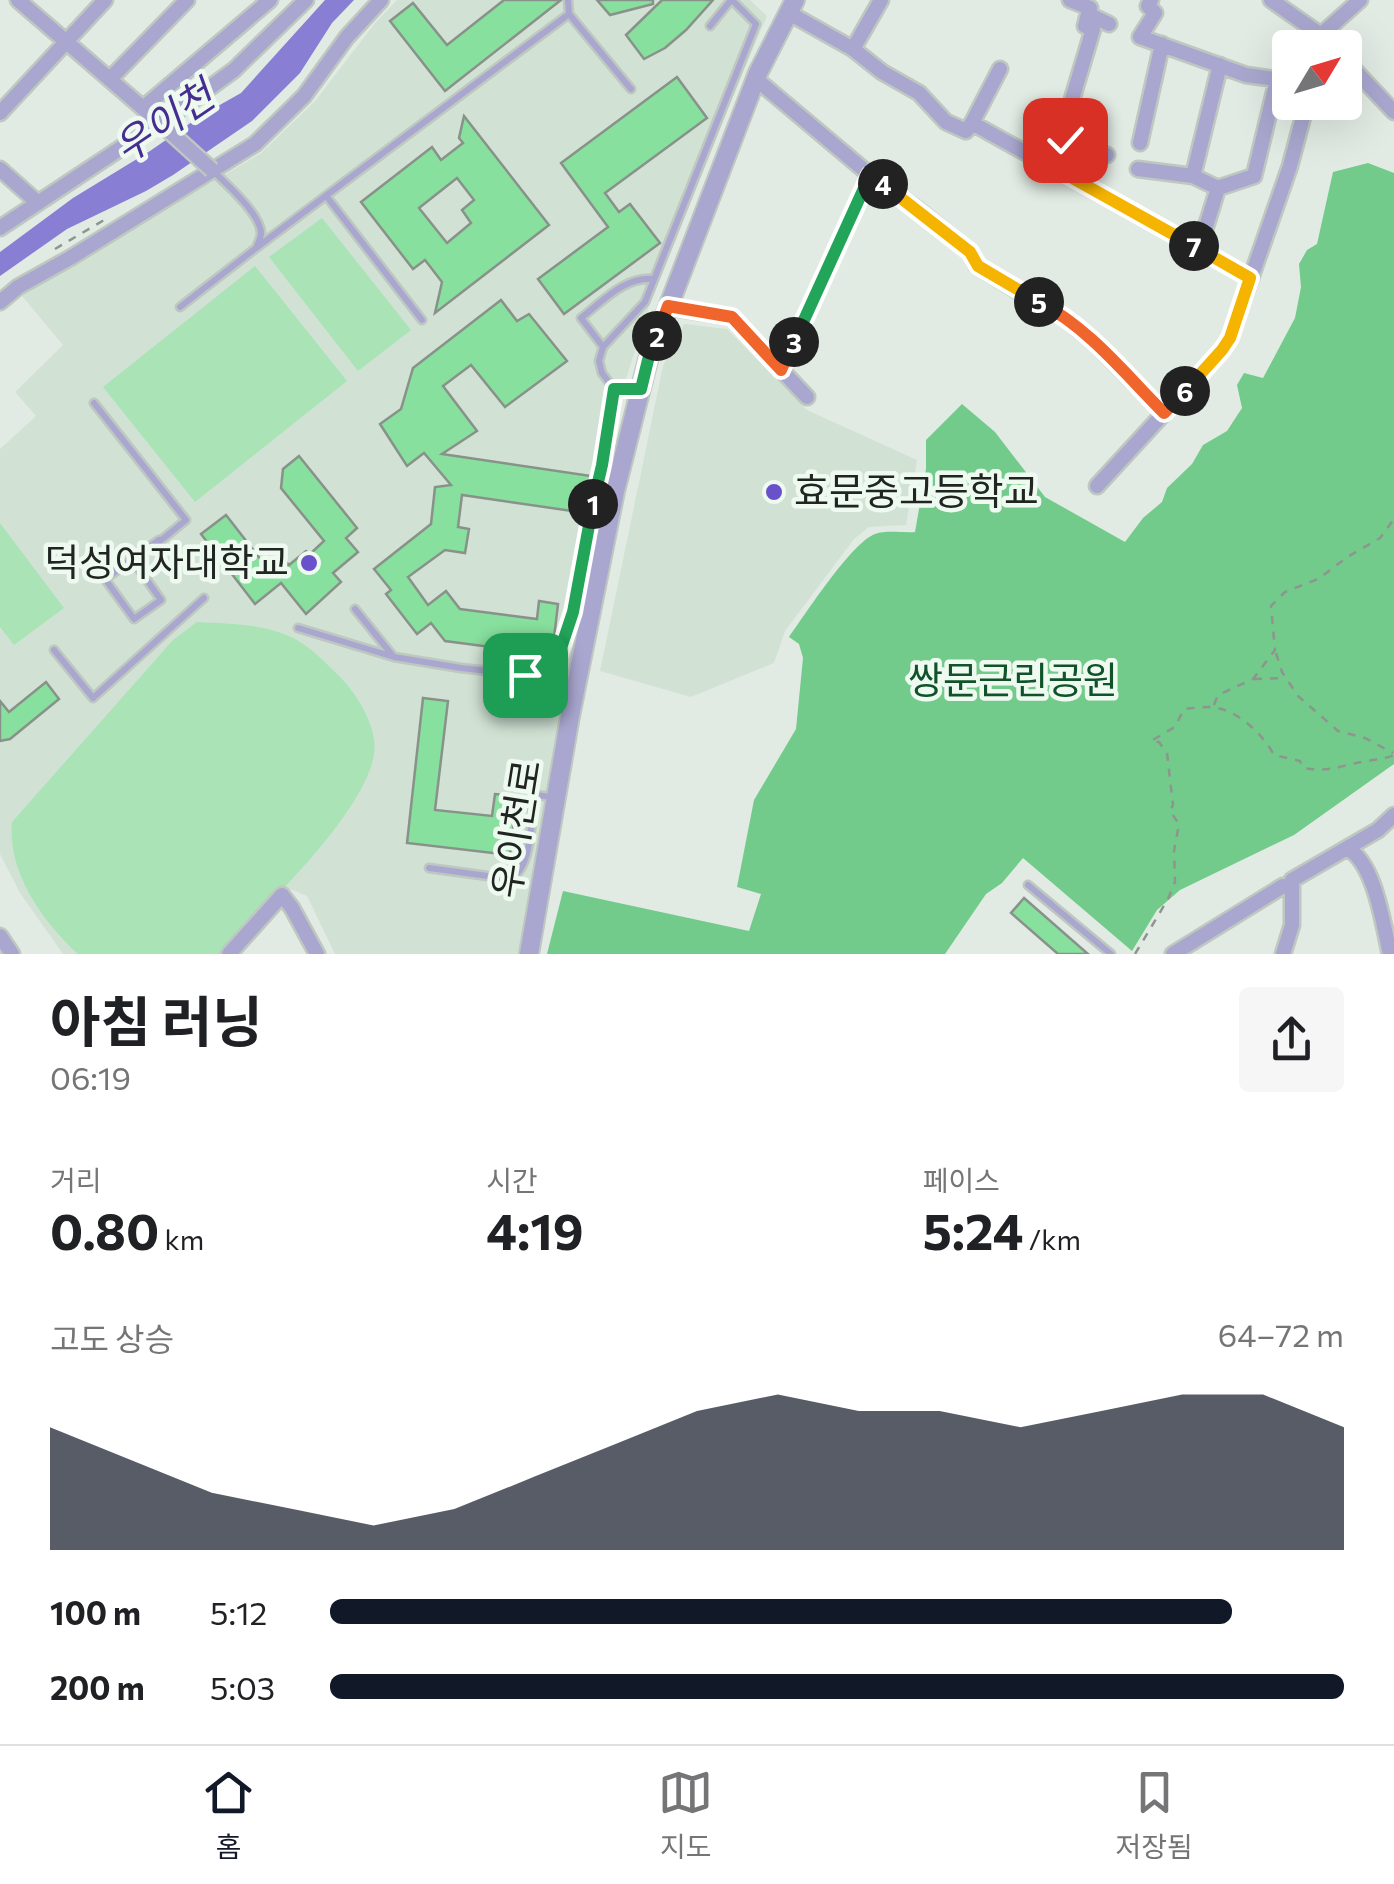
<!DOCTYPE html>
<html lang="ko">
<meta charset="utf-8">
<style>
:root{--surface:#fff;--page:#f6f6f6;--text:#202124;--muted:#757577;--line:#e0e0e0;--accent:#111827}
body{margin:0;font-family:Commissioner,"Noto Sans KR",sans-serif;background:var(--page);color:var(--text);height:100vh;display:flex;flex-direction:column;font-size:38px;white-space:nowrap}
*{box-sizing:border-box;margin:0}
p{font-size:32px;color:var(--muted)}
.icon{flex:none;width:55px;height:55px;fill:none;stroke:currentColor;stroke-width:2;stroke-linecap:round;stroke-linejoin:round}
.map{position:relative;height:954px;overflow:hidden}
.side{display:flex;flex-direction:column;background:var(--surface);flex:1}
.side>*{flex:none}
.needle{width:65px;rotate:52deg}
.buttons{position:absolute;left:1272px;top:30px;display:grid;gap:20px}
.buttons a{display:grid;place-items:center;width:90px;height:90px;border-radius:10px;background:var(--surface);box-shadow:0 10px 40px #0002;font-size:50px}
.pin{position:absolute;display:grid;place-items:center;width:85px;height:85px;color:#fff;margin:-42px;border-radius:20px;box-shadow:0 5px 15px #0006}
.km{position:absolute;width:50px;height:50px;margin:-25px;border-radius:50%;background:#222;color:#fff;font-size:28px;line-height:50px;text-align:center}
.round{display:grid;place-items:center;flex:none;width:105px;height:105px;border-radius:10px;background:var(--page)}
.headline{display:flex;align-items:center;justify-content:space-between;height:170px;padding:0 50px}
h1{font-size:55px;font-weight:700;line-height:75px}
.stats{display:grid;grid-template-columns:repeat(3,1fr);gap:15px;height:170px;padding:10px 50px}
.stats div{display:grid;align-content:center}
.stats b{font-size:50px;font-weight:700}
.stats small{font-size:28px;font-weight:400}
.stats p{font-size:28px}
.chart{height:280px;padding:20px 50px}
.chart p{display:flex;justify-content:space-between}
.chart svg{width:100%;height:180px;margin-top:10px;fill:var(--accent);opacity:.7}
ul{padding:0 50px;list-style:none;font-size:32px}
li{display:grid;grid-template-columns:160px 120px 1fr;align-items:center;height:75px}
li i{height:25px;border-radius:12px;background:var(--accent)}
.tab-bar{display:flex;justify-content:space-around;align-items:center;height:140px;border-top:2px solid var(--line);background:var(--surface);font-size:28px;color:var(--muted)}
.tab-bar a{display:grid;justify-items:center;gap:5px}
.tab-bar .active{color:var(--accent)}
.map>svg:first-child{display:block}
.built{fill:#d1e2d4}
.green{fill:#a9e3b6}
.forest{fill:#72cb8a}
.water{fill:#887ed4}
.building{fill:#87e09d;stroke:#89928a;stroke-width:2.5;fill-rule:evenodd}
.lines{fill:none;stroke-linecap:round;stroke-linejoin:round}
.service-casing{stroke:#bec7c0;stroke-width:11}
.minor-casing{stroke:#bec7c0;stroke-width:19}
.tertiary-casing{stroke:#bec7c0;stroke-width:22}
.path{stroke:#8e958f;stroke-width:2.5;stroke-dasharray:8 8;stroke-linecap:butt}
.service{stroke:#a9a7cf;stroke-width:6}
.minor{stroke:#a9a7cf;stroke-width:14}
.tertiary{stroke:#a9a7cf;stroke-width:18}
.minor-bridge-casing{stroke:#bec7c0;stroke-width:19;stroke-linecap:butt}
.minor-bridge{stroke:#a9a7cf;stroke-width:14}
.split-1-casing{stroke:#fff;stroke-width:20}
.split-2-casing{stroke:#fff;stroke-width:20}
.split-3-casing{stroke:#fff;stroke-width:20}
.split-4-casing{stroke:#fff;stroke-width:20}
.split-5-casing{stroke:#fff;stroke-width:20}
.split-6-casing{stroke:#fff;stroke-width:20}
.split-7-casing{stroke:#fff;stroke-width:20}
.split-8-casing{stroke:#fff;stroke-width:20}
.split-1{stroke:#22a559;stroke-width:12}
.split-2{stroke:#22a559;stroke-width:12}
.split-3{stroke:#f0652b;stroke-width:12}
.split-4{stroke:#22a559;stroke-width:12}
.split-5{stroke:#f5b400;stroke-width:12}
.split-6{stroke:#f0652b;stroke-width:12}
.split-7{stroke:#f5b400;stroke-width:12}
.split-8{stroke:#f5b400;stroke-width:12}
.poi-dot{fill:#6851ca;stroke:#eef9f0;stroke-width:4}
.labels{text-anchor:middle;stroke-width:9;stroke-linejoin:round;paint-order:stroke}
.poi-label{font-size:38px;fill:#212522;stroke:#eef9f0;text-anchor:start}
.park-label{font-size:38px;fill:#105229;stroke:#eef9f0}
.street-label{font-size:38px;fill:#212522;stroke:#eef9f0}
.water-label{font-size:40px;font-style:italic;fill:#452d92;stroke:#eef9f0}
</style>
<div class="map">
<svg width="1394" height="954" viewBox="0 0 1394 954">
<rect width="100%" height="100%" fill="#e1ebe3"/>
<!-- built -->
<path class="built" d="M397 0H750L767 16 725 115 649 306 626 379 603 485 549 782 522 954H335L307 896 285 887 225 954H63L20 893 0 854V449L36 416 15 392 63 345 22 296 53 275 260 154 315 101 375 23Z
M684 324 727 329 807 410 917 460 906 525 869 527 854 539 785 631 774 663 691 697 600 671 663 366Z"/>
<!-- green -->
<path class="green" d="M322 218 411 330 358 371 269 257Z
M255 266 347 381 195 502 103 387Z
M0 523 64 608 14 645 0 627Z
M197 622C230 624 264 623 295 639 310 647 324 661 336 673 354 690 370 715 374 739 384 798 259 912 220 954H78C43 922 7 872 12 822L173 640Z"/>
<!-- forest -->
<path class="forest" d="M1368 163 1394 173V764L1294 835 1180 890 1157 910 1132 951 1023 858 1002 883 986 894 945 954H547L563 891 749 931 761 894 737 887 754 800 796 729 803 658 799 644 789 637C805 615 851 543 875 534 886 530 903 533 915 532L926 469V440L962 404 995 432 1045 497 1125 542 1143 518 1162 502 1167 488 1192 464 1203 445 1227 431 1242 408 1237 385 1244 373 1263 378 1295 318 1301 287 1299 264 1307 250 1317 244 1333 172Z"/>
<!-- water -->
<path class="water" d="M325 0H354L332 23 300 73 252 121 173 175 146 191 67 229 0 276V252L73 198 150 151 202 115 241 93Z"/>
<!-- building -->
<path class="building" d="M504 0H561L445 91 390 21 413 3 447 45Z
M597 0H653V4L610 15Z
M662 0H713L686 30 665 48 644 59 626 35Z
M677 77 707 118 605 193 619 212 630 204 660 243 564 314 538 279 608 227 561 163Z
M464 116 549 225 435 313 442 282 425 260 413 269 361 202 432 147 441 160 463 143 459 138ZM457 178 474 200 462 210 471 223 447 243 419 208Z
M501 300 517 321 529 314 567 361 505 407 471 365 443 386 477 431 442 454 591 476 586 513 462 495 458 527 469 529 465 553 445 550 408 577 428 605 446 591 460 609 537 619 539 601 558 604 552 655 445 641 431 623 417 634 386 594 391 590 374 569 431 524 435 487 451 485 424 453 407 466 380 424 401 409 413 368Z
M299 456 357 528 346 538 358 552 333 573 341 582 306 614 281 583 255 604 201 534 226 515 272 574 285 561 289 565 306 551 310 554 324 541 281 488 283 469Z
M46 682 59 699 10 739 0 741V701L9 712Z
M423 698 448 701 435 810 492 816 495 794 517 796 510 855 407 843Z
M1024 898 1088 954H1058L1011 913Z"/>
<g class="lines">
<defs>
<path id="service" d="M569 14 631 89
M710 26 731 0
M327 197 422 320
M256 248 569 14 568 0
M180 307 256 248C258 243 261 238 261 233 260 213 225 183 212 170
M603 347 581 318C603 301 625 276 654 279
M614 389 602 373 599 361 603 347 645 302 756 24 732 0
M94 403 186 520 160 541
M132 559 161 600 134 619 105 579 159 540
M355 609 393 656
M298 628 394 657 461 668 525 675 543 673 559 657 573 613 602 465 614 389H640
M54 650 93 698 204 598
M429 868 510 879C533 867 531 819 534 795L553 797
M1028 885 1111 954"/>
<path id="minor" d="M18 0 159 122
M1070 0 1090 8 1088 14 1109 24
M1151 0 1148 6 1155 13 1140 37 1246 75 1290 81
M1271 0 1321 35 1333 48
M789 13 853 49 882 72 919 93 946 122 966 131 972 123 1251 278
M1319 48 1321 35 1360 0
M853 49 881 0
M1345 60 1394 112
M110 79 187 0
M756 79 870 175 917 209 970 252 977 266 1018 291 1056 311 1095 343 1164 413
M143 108 270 0
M0 113 105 0
M972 123 1000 69
M1065 140 1107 155
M1140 143 1162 44
M1051 166 1065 140 1062 133 1093 29 1085 26 1088 14
M0 169 38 203
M1138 169 1193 176 1218 188 1254 176 1277 80
M1193 176 1220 65
M0 228 186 105 234 70 306 0
M1199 249 1218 188
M0 302 18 287 70 258 255 144 304 96 347 37 381 0
M669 307 731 317 807 397
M781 370 870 175
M1097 486 1222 350 1230 338 1290 166 1307 102
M1347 848C1375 863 1383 924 1390 954
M0 936 12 954
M229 954 282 895 292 908 317 954
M1173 954 1283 886
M1283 954 1292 925V880L1378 830 1394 815"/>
<path id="tertiary" d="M529 954 570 716 615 491 648 360 758 73 795 0"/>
</defs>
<!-- service casing -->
<use href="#service" class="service-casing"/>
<!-- minor casing -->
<use href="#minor" class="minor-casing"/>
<!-- tertiary casing -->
<use href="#tertiary" class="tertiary-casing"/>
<!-- path -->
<path class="path" d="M55 249 104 220
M1276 653 1282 672 1298 696 1338 731 1365 738 1393 753
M1254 679 1286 678
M1214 705 1218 695 1253 679 1275 650 1271 606 1285 592 1318 579 1349 556 1380 538 1394 519
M1135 954 1168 899 1175 882 1174 851 1179 824 1170 811 1173 805 1167 753 1159 742 1151 741 1175 727 1184 709C1192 708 1201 707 1209 707 1236 708 1262 733 1274 755L1300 761 1303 768C1331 772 1336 767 1361 762 1373 759 1383 760 1394 755"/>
<!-- service -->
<use href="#service" class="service"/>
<!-- minor -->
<use href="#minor" class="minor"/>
<!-- tertiary -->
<use href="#tertiary" class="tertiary"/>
<defs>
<path id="minor-bridge" d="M159 122 212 170"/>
</defs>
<!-- minor-bridge casing -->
<use href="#minor-bridge" class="minor-bridge-casing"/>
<!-- minor-bridge -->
<use href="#minor-bridge" class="minor-bridge"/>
</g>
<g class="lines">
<defs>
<path id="split-1" d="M525 675 543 673 558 657 573 612 593 504"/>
<path id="split-2" d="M593 504 602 465 614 389H641L648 360 657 336"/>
<path id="split-3" d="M657 336 668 306 732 317 781 370 794 342"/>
<path id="split-4" d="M794 342 870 175 883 184"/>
<path id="split-5" d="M883 184 970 252 978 266 1039 302"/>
<path id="split-6" d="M1039 302C1088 327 1126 375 1164 413L1185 391"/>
<path id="split-7" d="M1185 391 1222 350 1230 338 1250 278 1194 246"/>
<path id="split-8" d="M1065 140 1051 166 1194 246"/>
</defs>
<!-- split-1 casing -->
<use href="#split-1" class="split-1-casing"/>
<!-- split-2 casing -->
<use href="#split-2" class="split-2-casing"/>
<!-- split-3 casing -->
<use href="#split-3" class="split-3-casing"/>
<!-- split-4 casing -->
<use href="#split-4" class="split-4-casing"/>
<!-- split-5 casing -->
<use href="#split-5" class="split-5-casing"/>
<!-- split-6 casing -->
<use href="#split-6" class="split-6-casing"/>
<!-- split-7 casing -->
<use href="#split-7" class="split-7-casing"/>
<!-- split-8 casing -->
<use href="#split-8" class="split-8-casing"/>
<!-- split-1 -->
<use href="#split-1" class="split-1"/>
<!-- split-2 -->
<use href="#split-2" class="split-2"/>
<!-- split-3 -->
<use href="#split-3" class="split-3"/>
<!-- split-4 -->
<use href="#split-4" class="split-4"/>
<!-- split-5 -->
<use href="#split-5" class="split-5"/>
<!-- split-6 -->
<use href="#split-6" class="split-6"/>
<!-- split-7 -->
<use href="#split-7" class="split-7"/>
<!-- split-8 -->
<use href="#split-8" class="split-8"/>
</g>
<!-- markers -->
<g class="poi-dot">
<circle cx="774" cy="492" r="10"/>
<circle cx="309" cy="563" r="10"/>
</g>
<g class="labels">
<!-- poi labels -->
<g class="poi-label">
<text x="794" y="505">효문중고등학교</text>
<text x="289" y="576" text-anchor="end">덕성여자대학교</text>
</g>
<!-- park labels -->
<g class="park-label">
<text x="1013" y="694">쌍문근린공원</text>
</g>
<!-- street labels -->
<g class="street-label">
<text transform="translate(517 829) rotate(-81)" y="13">우이천로</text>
</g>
<!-- water labels -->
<g class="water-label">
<text transform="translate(164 122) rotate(-34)" y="14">우이천</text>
</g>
</g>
</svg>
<div class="buttons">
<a><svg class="needle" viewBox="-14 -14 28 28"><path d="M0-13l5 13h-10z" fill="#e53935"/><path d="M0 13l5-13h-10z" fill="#757577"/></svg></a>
</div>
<div class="pin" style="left:525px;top:675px;background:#1e9e55"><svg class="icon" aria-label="arrive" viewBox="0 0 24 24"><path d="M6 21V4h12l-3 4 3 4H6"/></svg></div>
<div class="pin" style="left:1065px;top:140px;background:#d93025"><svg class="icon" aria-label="check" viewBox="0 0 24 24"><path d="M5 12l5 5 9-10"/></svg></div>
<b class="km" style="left:593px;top:504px">1</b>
<b class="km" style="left:657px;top:336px">2</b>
<b class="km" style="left:794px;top:342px">3</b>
<b class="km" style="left:883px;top:184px">4</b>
<b class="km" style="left:1039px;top:302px">5</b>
<b class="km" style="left:1185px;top:391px">6</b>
<b class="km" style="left:1194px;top:246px">7</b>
</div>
<section class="side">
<div class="headline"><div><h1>아침 러닝</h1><p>06:19</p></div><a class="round"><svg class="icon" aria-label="share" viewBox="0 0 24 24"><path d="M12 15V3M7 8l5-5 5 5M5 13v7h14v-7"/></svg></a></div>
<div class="stats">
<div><p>거리</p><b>0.80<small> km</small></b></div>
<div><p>시간</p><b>4:19</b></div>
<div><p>페이스</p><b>5:24<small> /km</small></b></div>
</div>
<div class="chart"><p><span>고도 상승</span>64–72 m</p>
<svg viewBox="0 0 160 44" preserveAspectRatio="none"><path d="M0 44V14L10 22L20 30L30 34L40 38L50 34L60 26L70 18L80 10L90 6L100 10L110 10L120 14L130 10L140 6L150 6L160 14V44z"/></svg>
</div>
<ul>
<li><b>100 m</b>5:12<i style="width:89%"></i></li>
<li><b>200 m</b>5:03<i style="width:100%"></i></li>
</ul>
</section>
<nav class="tab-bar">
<a class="active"><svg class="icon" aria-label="home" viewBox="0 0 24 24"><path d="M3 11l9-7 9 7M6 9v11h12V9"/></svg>홈</a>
<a><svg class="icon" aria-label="map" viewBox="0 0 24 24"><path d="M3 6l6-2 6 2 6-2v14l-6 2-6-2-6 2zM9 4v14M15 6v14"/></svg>지도</a>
<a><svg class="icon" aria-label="saved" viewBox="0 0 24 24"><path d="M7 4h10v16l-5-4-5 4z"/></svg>저장됨</a>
</nav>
